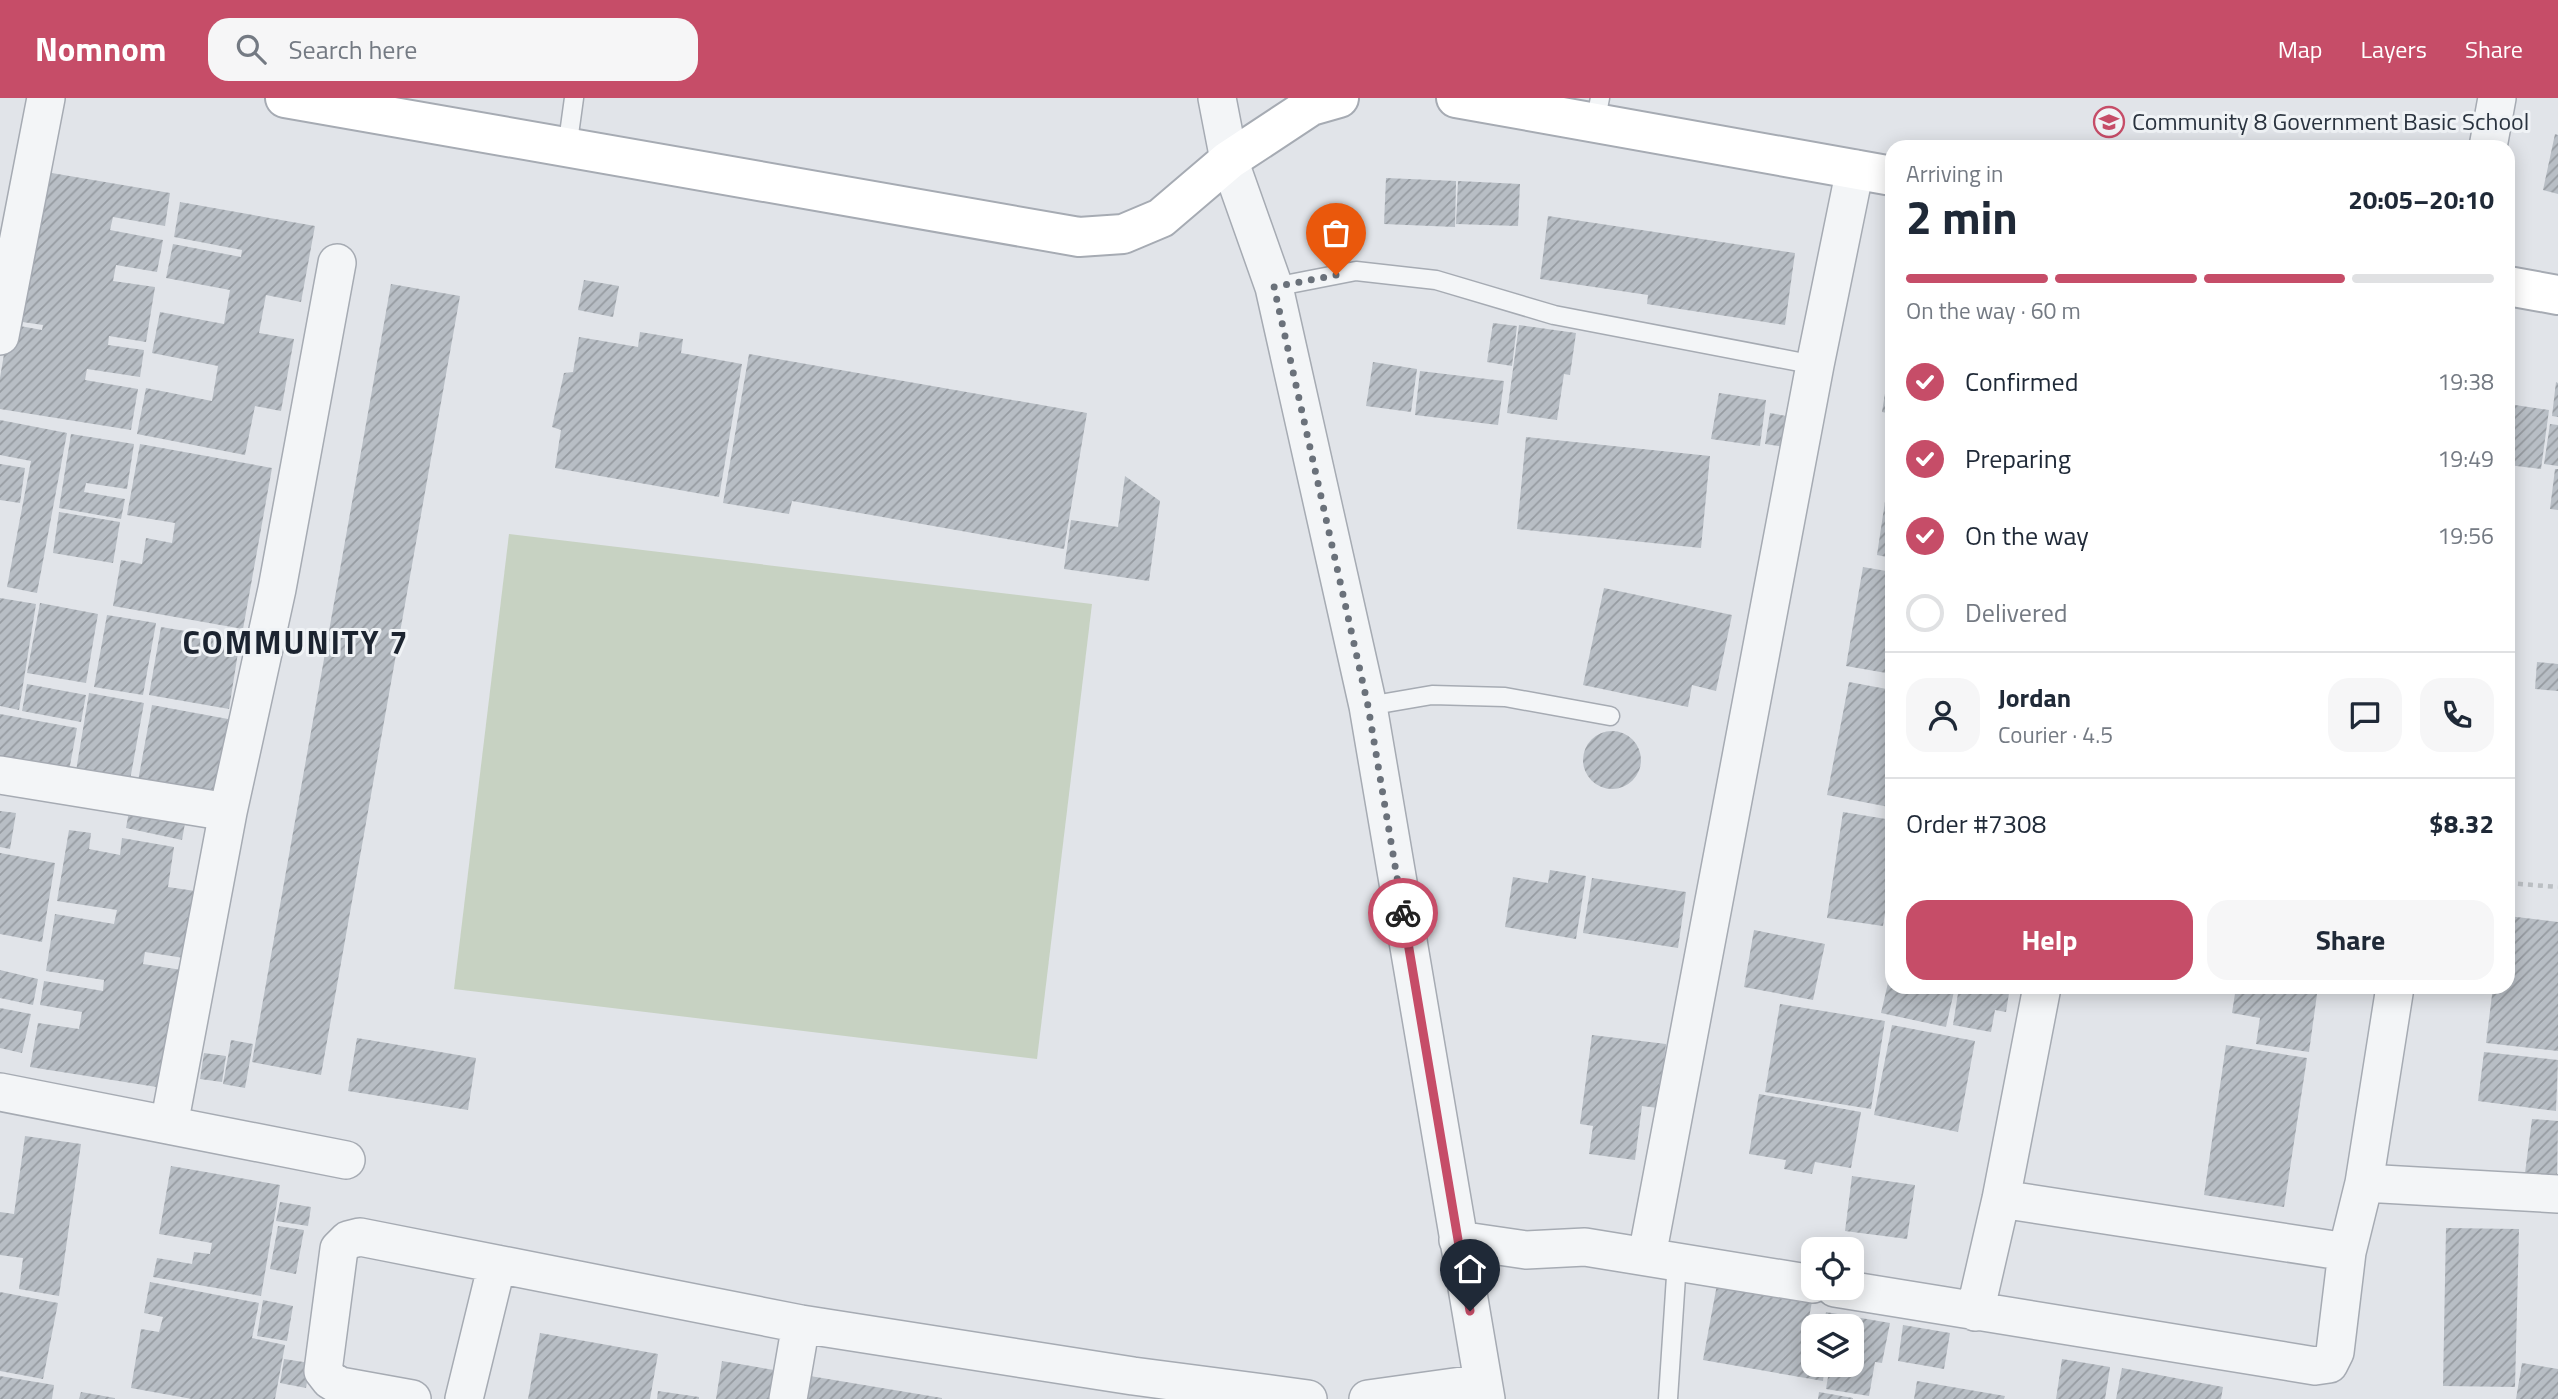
<!DOCTYPE html>
<meta charset="utf-8">
<style>
:root{--surface:#fff;--page:#f6f6f7;--text:#1f2937;--muted:#747a83;--line:#e0e1e3;--accent:#c64d68}
body{margin:0;font-family:"Titillium Web",sans-serif;background:var(--page);color:var(--text);height:100vh;display:flex;flex-direction:column;font-size:26px;white-space:nowrap}
*{box-sizing:border-box;margin:0}
p{font-size:23px;color:var(--muted)}
.icon{flex:none;width:38px;height:38px;fill:none;stroke:currentColor;stroke-width:2;stroke-linecap:round;stroke-linejoin:round}
.map{position:relative;flex:1;overflow:hidden}
.details{position:absolute;left:1885px;top:42px;width:630px;height:854px;display:flex;flex-direction:column;background:var(--surface);border-radius:21px;box-shadow:0 4px 18px #0003}
.details>*{flex:none}
.tools{position:absolute;left:1801px;top:1139px;display:grid;gap:14px}
.tools a{display:grid;place-items:center;width:63px;height:63px;border-radius:14px;background:var(--surface);box-shadow:0 4px 18px #0003;font-size:35px}
.pin{position:absolute;display:grid;place-items:center;width:60px;height:60px;color:#fff;margin:-72px -30px;border-radius:50% 50% 50% 0;rotate:-45deg;box-shadow:0 0 7px #0007}
.pin .icon{rotate:45deg}
.courier{position:absolute;display:grid;place-items:center;width:70px;height:70px;margin:-35px;border:5px solid #c64d68;border-radius:50%;background:#fff;color:#222;box-shadow:0 2px 9px #0007}
.headline em{font-style:normal;font-weight:700}
.headline div{display:flex;flex-direction:column-reverse}
.headline{display:flex;align-items:center;justify-content:space-between;height:119px;padding:0 21px}
h1{font-size:46px;font-weight:700;line-height:52px}
.bar{display:grid;grid-template-columns:repeat(4,1fr);gap:10px 7px;align-content:center;height:84px;padding:0 21px}
.bar i{height:9px;border-radius:5px;background:var(--line)}
.bar .selected{background:var(--accent)}
.bar p{grid-column:span 4}
.line{display:flex;align-items:center;gap:18px;padding:0 21px;border-top:2px solid var(--line)}
.line div{flex:1}
.round{display:grid;place-items:center;flex:none;width:74px;height:74px;border-radius:21px;background:var(--page)}
ol{padding:0 21px;list-style:none}
li{display:flex;align-items:center;gap:21px;height:77px}
li p{margin-inline-start:auto}
li .icon{padding:7px;border-radius:50%;background:var(--accent);color:#fff;stroke-width:4}
li:last-child{color:var(--muted)}
li i{width:38px;height:38px;border:4px solid var(--line);border-radius:50%}
.button{display:flex;gap:14px;margin-top:auto;padding:14px 21px}
.button a{flex:1;height:80px;border-radius:21px;background:var(--accent);color:#fff;font-size:28px;font-weight:700;line-height:80px;text-align:center}
.button a+a{background:var(--page);color:var(--text)}
header{display:flex;align-items:center;gap:42px;box-sizing:border-box;height:98px;padding:0 35px;background:var(--accent);color:#fff}
header strong{font-size:33px}
nav{display:flex;gap:38px;margin-inline-start:auto;font-size:24px}
.search{width:490px;height:63px;background:var(--page);display:flex;align-items:center;gap:18px;box-sizing:border-box;padding:0 24px;border-radius:21px;color:var(--muted);font-size:26px}
.map>svg:first-child{display:block}
.green{fill:#c7d2c2}
.building{fill:url(#building-hatch)}
.lines{fill:none;stroke-linecap:round;stroke-linejoin:round}
.lane-casing{stroke:#a6abb3;stroke-width:21}
.street-casing{stroke:#a6abb3;stroke-width:40}
.secondary-casing{stroke:#a6abb3;stroke-width:42}
.path{stroke:#bbbfc3;stroke-width:4.5;stroke-dasharray:5 5;stroke-linecap:butt}
.lane{stroke:#f3f5f7;stroke-width:18}
.street{stroke:#f3f5f7;stroke-width:37}
.secondary{stroke:#fff;stroke-width:38}
.done{stroke:#6a717a;stroke-width:7;stroke-dasharray:0 12.6}
.route{stroke:#c64d68;stroke-width:9}
.labels{text-anchor:middle;stroke-width:6;stroke-linejoin:round;paint-order:stroke}
.poi-label{font-size:24px;fill:#2a333f;stroke:#f0f3f6;text-anchor:start}
.district-label{font-size:32px;font-weight:bold;letter-spacing:2px;fill:#1c2430;stroke:#f0f3f6}
</style>
<header>
<strong>Nomnom</strong>
<div class="search"><svg class="icon" aria-label="search" viewBox="0 0 24 24"><circle cx="10" cy="10" r="6"/><path d="M15 15l6 6"/></svg>Search here</div>
<nav><a>Map</a><a>Layers</a><a>Share</a></nav>
</header>
<div class="map">
<svg width="2558" height="1301" viewBox="0 0 2558 1301">
<defs>
<pattern id="building-hatch" width="6" height="6" patternUnits="userSpaceOnUse" patternTransform="scale(1.75)"><rect width="6" height="6" fill="#b8bec5"/><path d="M-1 1l2-2M0 6l6-6M5 7l2-2" fill="none" stroke="#969ba1"/></pattern>
</defs>
<rect width="100%" height="100%" fill="#e1e4e9"/>
<path class="green" d="M509,436L1092,506L1037,961L454,891Z"/>
<path class="building" d="M2555,36L2558,37V96L2543,92Z
M34,72L170,95L165,128L113,119L110,132L163,142L157,174L116,167L113,183L155,189L146,244L109,238L108,247L144,252L140,279L87,271L85,282L138,291L131,332L0,311V280L9,226L42,232L43,227L9,222Z
M1386,80L1456,83L1455,129L1384,126Z
M1458,83L1520,86L1518,128L1456,126Z
M180,104L315,128L301,204L266,197L259,235L294,241L281,313L255,308L245,357L137,336L146,290L212,303L218,268L152,255L160,214L224,226L230,192L166,180L173,146L241,159L242,152L174,139Z
M1548,118L1795,155L1785,227L1647,206L1648,197L1540,181Z
M584,182L619,188L613,219L578,212Z
M391,186L460,198L321,977L252,964Z
M1493,225L1517,228L1512,268L1487,264Z
M1519,227L1576,235L1570,277L1564,276L1557,322L1507,315Z
M640,234L683,241L681,255L742,266L719,399L555,370L561,332L552,329L564,275L573,274L579,239L638,249Z
M749,256L1087,315L1064,451L792,403L789,416L723,405Z
M1373,264L1417,271L1411,314L1366,308Z
M1890,264H1892V316L1882,314Z
M1420,273L1504,283L1498,327L1415,317Z
M2556,284L2558,285V319L2552,318Z
M1719,295L1766,302L1760,348L1711,341Z
M2515,307L2549,312L2541,371L2508,367Z
M1770,315L1797,320L1792,350L1765,346Z
M0,322L67,335L37,495L7,489L31,363L0,357Z
M2550,326L2558,327V368L2544,366Z
M71,336L134,346L127,391L86,385L84,394L125,401L121,421L59,410Z
M1526,339L1710,358L1701,450L1517,431Z
M140,346L272,370L243,531L113,508L121,462L142,466L146,440L172,445L175,425L127,417Z
M0,366L25,370L20,405L0,402Z
M1890,370H1892V460L1877,457Z
M2555,371H2558V412L2550,411Z
M1125,378L1160,403L1149,483L1064,471L1071,422L1118,429Z
M59,414L120,424L113,465L53,455Z
M1863,469L1892,474V576L1846,568Z
M1604,490L1732,517L1716,593L1692,587L1688,609L1583,587Z
M0,500L36,506L19,612L0,608Z
M40,505L98,516L86,585L27,575Z
M107,517L156,525L143,597L94,589Z
M161,529L240,542L229,611L149,597Z
M2537,564L2558,566V593L2535,591Z
M1849,584L1892,592V696L1889,709L1827,697Z
M27,586L86,597L81,624L22,613Z
M89,595L144,605L130,682L76,673Z
M152,607L228,621L215,696L138,683Z
M0,616L77,630L68,678L0,666Z
M1583 662a29 29 0 1 1 58 0a29 29 0 1 1-58 0Z
M131,702L187,714L182,742L126,730Z
M0,713L16,715L10,751L0,749Z
M1843,714L1892,722V772L1883,828L1827,820Z
M69,732L91,735L89,751L120,757L122,740L174,749L168,789L195,793L184,860L145,854L143,866L182,872L163,990L30,969L38,925L79,931L82,914L40,907L44,883L103,893L104,882L46,873L55,816L114,826L117,812L57,803Z
M0,755L55,765L42,844L0,836Z
M1550,772L1586,778L1576,841L1505,829L1513,779L1548,785Z
M1592,780L1686,794L1678,850L1583,835Z
M2508,818L2558,824V953L2486,945L2493,889H2508Z
M1754,832L1825,846L1813,902L1744,889Z
M0,872L38,881L33,907L0,900Z
M1891,872L1892,889H1955L1946,929L1881,915Z
M1959,889H2010L2006,914L1995,912L1991,934L1953,927Z
M2236,889H2318L2309,954L2256,946L2260,920L2232,915Z
M1780,906L1885,923L1871,1011L1765,994Z
M0,910L31,916L22,955L0,950Z
M1892,927L1975,943L1958,1034L1874,1017Z
M1592,937L1666,946L1658,1010L1642,1008L1635,1062L1589,1056L1593,1028L1580,1026Z
M357,940L476,960L468,1012L348,993Z
M231,942L253,946L245,990L223,986Z
M2226,947L2307,960L2284,1109L2204,1097Z
M2484,954L2558,962L2556,1013L2478,1003Z
M204,955L226,958L222,984L200,981Z
M1759,996L1861,1014L1851,1070L1815,1064L1812,1076L1784,1071L1786,1062L1749,1056Z
M2532,1021L2558,1023L2557,1079L2525,1075Z
M25,1038L81,1046L59,1198L19,1191L23,1160L0,1157V1114L14,1116Z
M171,1068L280,1087L261,1198L153,1179L157,1160L192,1166L194,1154L210,1156L212,1145L159,1136Z
M1852,1078L1915,1087L1907,1141L1845,1133Z
M280,1104L311,1109L308,1128L276,1123Z
M278,1128L304,1132L296,1176L270,1171Z
M2446,1130L2519,1131L2515,1289L2443,1288Z
M1718,1181L1813,1198L1803,1253L1813,1255V1267H1825L1823,1283L1703,1262Z
M150,1184L259,1205L252,1240L285,1247L275,1301H192L131,1290L141,1231L159,1234L163,1219L144,1215Z
M0,1194L58,1205L43,1281L0,1273Z
M263,1202L293,1208L287,1243L257,1238Z
M1826,1214L1890,1225L1882,1265L1875,1264L1869,1298L1826,1291L1830,1267H1852V1228H1823Z
M1903,1227L1950,1235L1944,1271L1898,1263Z
M540,1235L658,1256L650,1301H528Z
M284,1261L310,1265L306,1290L280,1285Z
M2062,1261L2110,1269L2105,1301H2056Z
M722,1263L786,1274L781,1301H716Z
M2522,1265L2558,1271V1301H2516Z
M2122,1270L2223,1289L2221,1301H2116Z
M0,1278L54,1287L52,1301H0Z
M810,1278L942,1300V1301H806Z
M1917,1283L2005,1298L2004,1301H1914Z
M658,1293L699,1299V1301H657Z
M81,1294L115,1300V1301H79Z
M1819,1294L1853,1300V1301H1818Z"/>
<g class="lines">
<g class="lane-casing">
<path id="lane" d="M1595,25L1600,0
M567,51L574,0
M1274,189L1356,173L1436,182L1554,217L1815,267
M1368,608L1432,597L1505,599L1610,618
M1668,1301L1677,1163"/>
</g>
<g class="street-casing">
<path id="street" d="M1217,0L1229,62L1274,189L1368,608L1486,1301
M2488,49L2497,0
M0,238L46,0
M0,677L228,714
M0,994L346,1062
M169,1027L228,714L277,491L337,165
M2364,1085L2558,1096
M2001,1101L2347,1154
M1458,1142L1526,1152L1585,1149L1813,1186
M1647,1158L1815,267L1855,71
M1835,1190L2315,1268L2329,1266L2335,1254L2347,1154L2364,1085L2395,889
M1975,1214L2001,1101L2042,889
M412,1301L340,1288L330,1282L323,1273L339,1151L348,1142L360,1139L801,1226L1133,1278L1308,1301
M464,1301L497,1166
M788,1301L801,1226
M1368,1301L1483,1285"/>
</g>
<g class="secondary-casing">
<path id="secondary" d="M285,0L1079,139L1123,136L1161,120L1229,62L1311,8L1339,0
M1456,0L1892,78
M2508,188L2558,197"/>
</g>
<path class="path" d="M2508,785L2558,789"/>
<use href="#lane" class="lane"/>
<use href="#street" class="street"/>
<use href="#secondary" class="secondary"/>
</g>
<g class="lines">
<path class="done" d="M1336,177L1274,189L1368,608L1403,815"/>
<path class="route" d="M1403,815L1470,1213"/>
</g>
<defs>
<g id="school-ring" transform="scale(1.575)"><circle r="9.5" fill="#f0f3f6" stroke="#c64d68" stroke-width="1.5"/><path d="M0-5L7-2L0 1L-7-2ZM-4 1L0 2.5L4 1V4Q0 6-4 4Z" fill="#c64d68"/></g>
</defs>
<g fill-rule="evenodd">
<use href="#school-ring" x="2109" y="24"/>
</g>
<g class="labels">
<g class="poi-label">
<text x="2132" y="32">Community 8 Government Basic School</text>
</g>
<g class="district-label">
<text x="296" y="556">COMMUNITY 7</text>
</g>
</g>
</svg>
<div class="tools">
<a><svg class="icon" aria-label="locate" viewBox="0 0 24 24"><circle cx="12" cy="12" r="6"/><path d="M12 2v4M12 18v4M2 12h4M18 12h4"/></svg></a>
<a><svg class="icon" aria-label="layers" viewBox="0 0 24 24"><path d="M12 4l9 5-9 5-9-5zM3 14l9 5 9-5"/></svg></a>
</div>
<div class="pin" style="left:1336px;top:177px;background:#ea580c"><svg class="icon" aria-label="bag" viewBox="0 0 24 24"><path d="M5 8h14l-1 12H6zM9 8a3 3 0 0 1 6 0"/></svg></div>
<div class="pin" style="left:1470px;top:1213px;background:#1f2937"><svg class="icon" aria-label="home" viewBox="0 0 24 24"><path d="M3 11l9-7 9 7M6 9v11h12V9"/></svg></div>
<div class="courier" style="left:1403px;top:815px"><svg class="icon" aria-label="bike" viewBox="0 0 24 24"><circle cx="6" cy="16" r="4"/><circle cx="18" cy="16" r="4"/><path d="M6 16l4-8h5l3 8M10 8l3 8H6M13 5h3"/></svg></div>
<section class="details">
<div class="headline"><div><h1>2 min</h1><p>Arriving in</p></div><em>20:05–20:10</em></div>
<div class="bar"><i class="selected"></i><i class="selected"></i><i class="selected"></i><i></i><p>On the way · 60 m</p></div>
<ol>
<li><svg class="icon" aria-label="check" viewBox="0 0 24 24"><path d="M5 12l5 5 9-10"/></svg>Confirmed<p>19:38</p></li>
<li><svg class="icon" aria-label="check" viewBox="0 0 24 24"><path d="M5 12l5 5 9-10"/></svg>Preparing<p>19:49</p></li>
<li><svg class="icon" aria-label="check" viewBox="0 0 24 24"><path d="M5 12l5 5 9-10"/></svg>On the way<p>19:56</p></li>
<li><i></i>Delivered</li>
</ol>
<div class="line" style="height:126px"><a class="round"><svg class="icon" aria-label="person" viewBox="0 0 24 24"><circle cx="12" cy="8" r="4"/><path d="M4 21q1-7 8-7t8 7"/></svg></a><div><b>Jordan</b><p>Courier · 4.5</p></div><a class="round"><svg class="icon" aria-label="chat" viewBox="0 0 24 24"><path d="M4 5h16v11H9l-5 4z"/></svg></a><a class="round"><svg class="icon" aria-label="phone" viewBox="0 0 24 24"><path d="M5 4h4l2 5-3 2q2 4 5 5l2-3 5 2v4C11 20 4 13 5 4z"/></svg></a></div>
<div class="line" style="height:91px"><div>Order #7308</div><b>$8.32</b></div>
<div class="button"><a>Help</a><a>Share</a></div>
</section>
</div>
